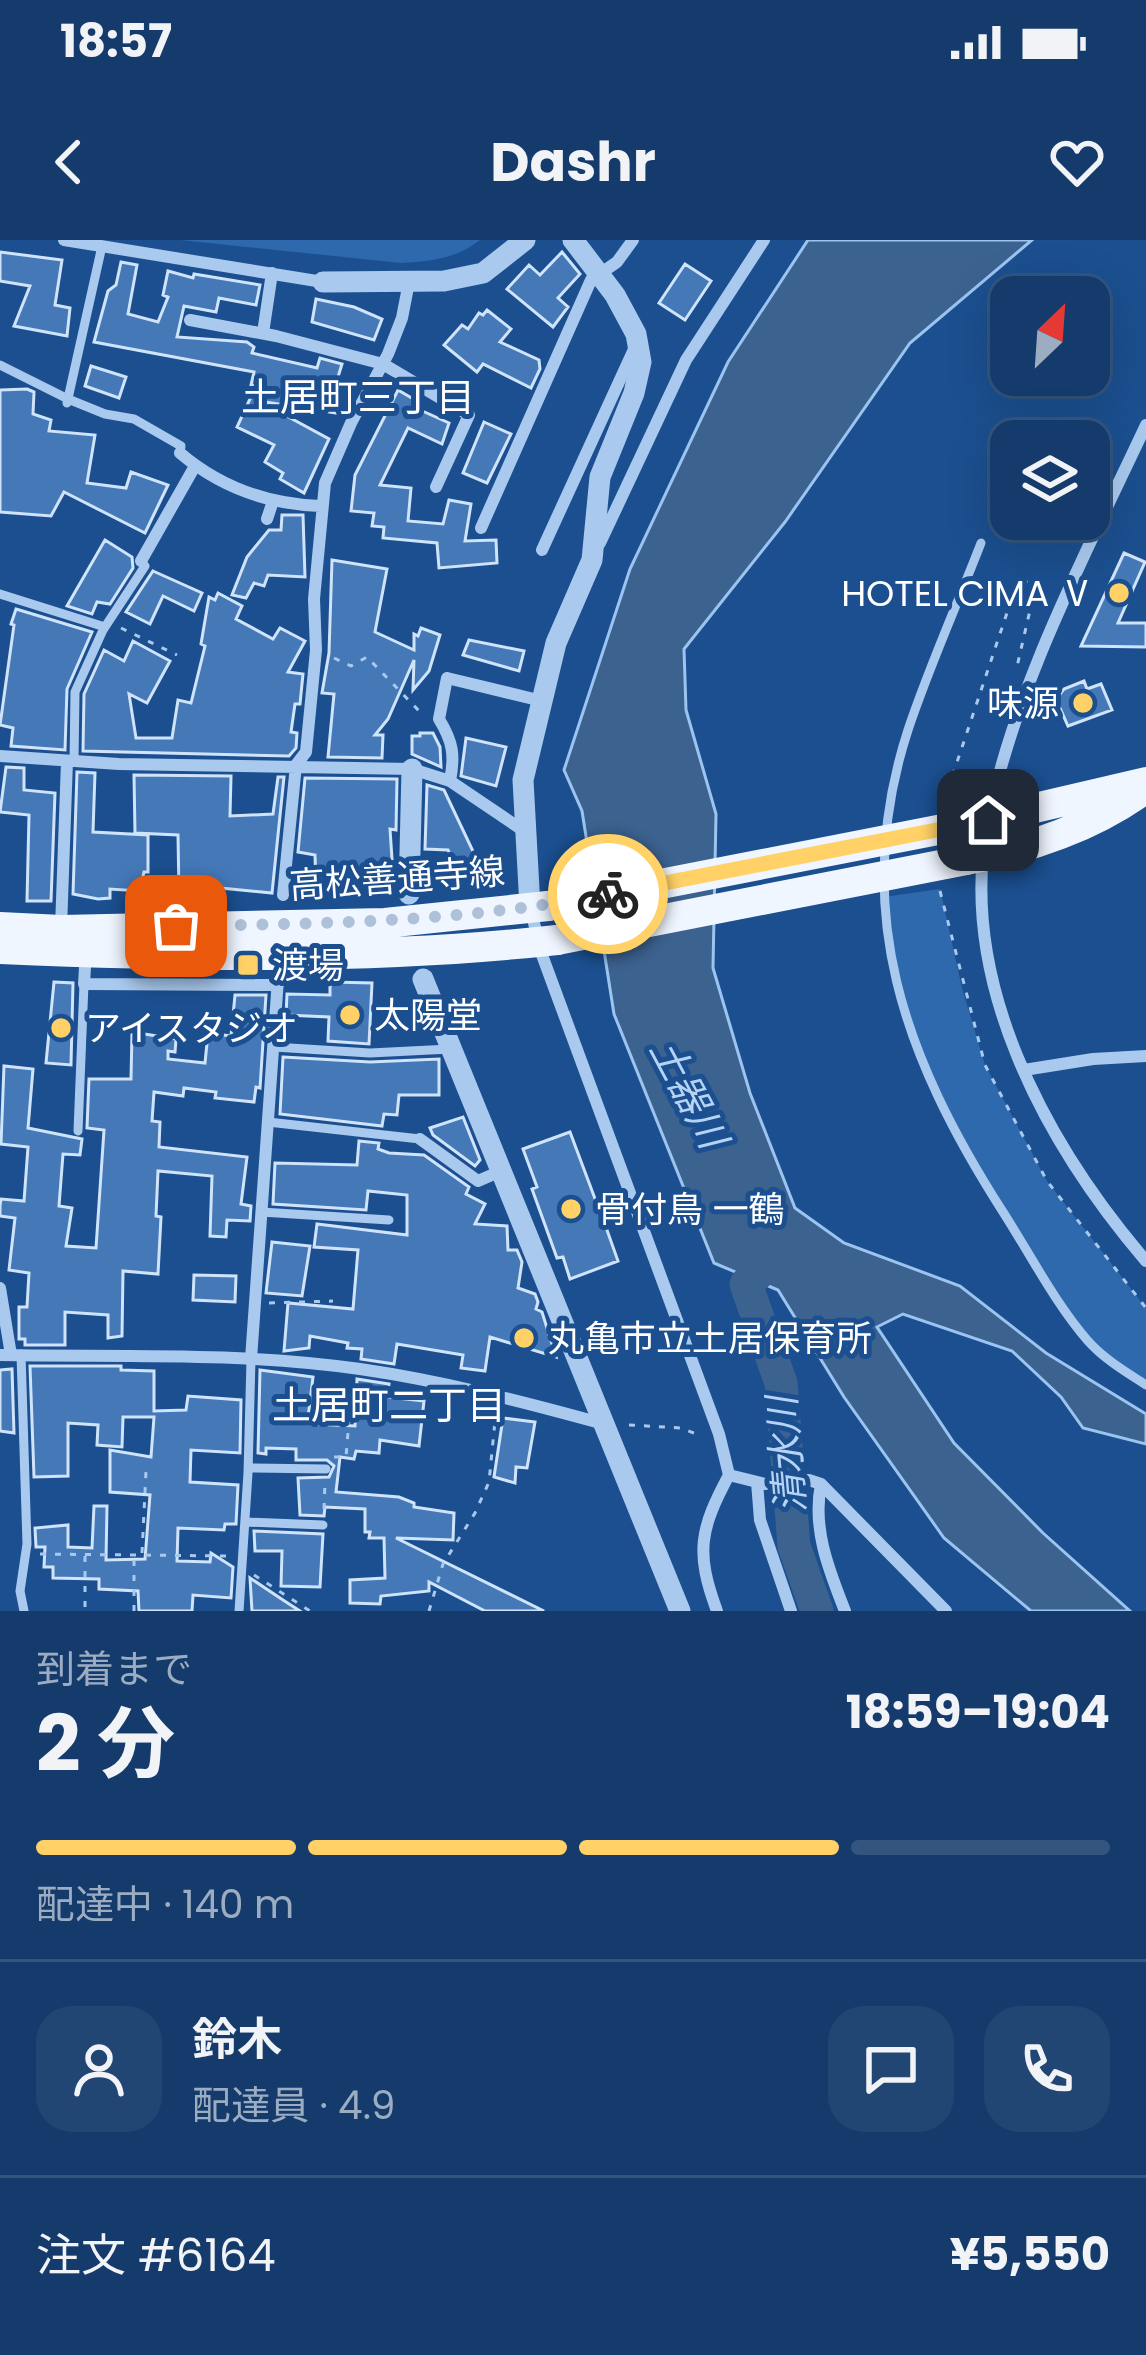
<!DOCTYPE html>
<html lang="ja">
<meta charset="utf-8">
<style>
:root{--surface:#143b6b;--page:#214673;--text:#f1f3f6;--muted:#9dadc1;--line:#33557e;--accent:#ffd166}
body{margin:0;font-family:Poppins,"Noto Sans JP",sans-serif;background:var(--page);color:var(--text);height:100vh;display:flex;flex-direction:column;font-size:45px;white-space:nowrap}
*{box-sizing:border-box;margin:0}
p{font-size:39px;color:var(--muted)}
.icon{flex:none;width:66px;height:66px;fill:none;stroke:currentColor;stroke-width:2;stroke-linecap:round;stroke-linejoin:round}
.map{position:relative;height:1371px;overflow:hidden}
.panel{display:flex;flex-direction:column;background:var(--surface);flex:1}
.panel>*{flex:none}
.needle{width:78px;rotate:25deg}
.buttons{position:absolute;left:990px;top:36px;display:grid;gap:24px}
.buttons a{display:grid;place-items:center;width:120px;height:120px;border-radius:24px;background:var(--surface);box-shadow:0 12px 48px #0002,0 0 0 3px var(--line);font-size:60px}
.pin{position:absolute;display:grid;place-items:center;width:102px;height:102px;color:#fff;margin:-51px;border-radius:24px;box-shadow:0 6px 18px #0006}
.courier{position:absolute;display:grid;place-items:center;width:120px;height:120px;margin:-60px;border:9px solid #ffd166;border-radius:50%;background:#fff;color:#222;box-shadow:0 3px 15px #0007}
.overview em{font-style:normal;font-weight:700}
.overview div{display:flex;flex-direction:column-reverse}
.overview{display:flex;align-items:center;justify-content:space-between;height:204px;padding:0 36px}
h1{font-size:78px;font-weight:700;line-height:90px}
.bar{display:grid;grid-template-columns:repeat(4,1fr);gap:18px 12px;align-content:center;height:144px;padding:0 36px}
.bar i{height:15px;border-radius:9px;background:var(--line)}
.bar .selected{background:var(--accent)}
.bar p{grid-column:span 4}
.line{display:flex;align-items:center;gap:30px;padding:0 36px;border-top:3px solid var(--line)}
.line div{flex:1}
.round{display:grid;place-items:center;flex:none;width:126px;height:126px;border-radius:36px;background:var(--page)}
.status{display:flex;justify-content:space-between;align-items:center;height:84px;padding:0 60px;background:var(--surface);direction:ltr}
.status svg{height:33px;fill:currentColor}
header{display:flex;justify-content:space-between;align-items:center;height:156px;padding:0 36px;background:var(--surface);font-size:54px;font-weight:700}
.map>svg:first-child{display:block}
.green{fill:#2e69ad}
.water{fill:#3c6290;stroke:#9cc4f0;stroke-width:3}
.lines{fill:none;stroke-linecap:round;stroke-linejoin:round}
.river{stroke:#3c6290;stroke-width:33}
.building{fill:#4478b7;stroke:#cfe3fa;stroke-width:3}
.path{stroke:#a9c9ee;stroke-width:3;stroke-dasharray:6 9;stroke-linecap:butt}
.service{stroke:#a9c9ee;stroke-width:9}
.minor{stroke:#a9c9ee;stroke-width:12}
.tertiary{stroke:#a9c9ee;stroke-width:21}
.primary{stroke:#f0f6ff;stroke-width:30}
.primary-bridge{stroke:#f0f6ff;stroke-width:30}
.done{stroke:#afc1d8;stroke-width:12;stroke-dasharray:0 21.6}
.route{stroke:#ffd166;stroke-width:15}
.poi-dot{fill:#ffd166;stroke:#1b4f8f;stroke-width:4.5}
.labels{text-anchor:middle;stroke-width:10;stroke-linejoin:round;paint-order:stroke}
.poi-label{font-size:36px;fill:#fff;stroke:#1b4f8f;text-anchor:start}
.street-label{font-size:36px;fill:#fff;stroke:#1b4f8f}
.neighbourhood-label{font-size:39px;fill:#fff;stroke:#1b4f8f}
.water-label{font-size:39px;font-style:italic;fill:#b5d3f5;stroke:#1b4f8f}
</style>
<div class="status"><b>18:57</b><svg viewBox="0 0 49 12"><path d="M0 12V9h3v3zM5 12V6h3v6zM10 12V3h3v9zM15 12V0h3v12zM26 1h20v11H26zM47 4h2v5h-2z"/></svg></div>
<header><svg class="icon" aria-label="back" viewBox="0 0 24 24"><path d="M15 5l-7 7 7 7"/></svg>Dashr<svg class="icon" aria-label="heart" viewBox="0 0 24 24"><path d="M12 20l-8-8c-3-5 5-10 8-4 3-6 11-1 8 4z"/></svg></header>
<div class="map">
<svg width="1146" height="1371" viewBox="0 0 1146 1371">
<rect width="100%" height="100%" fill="#1b4f8f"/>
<path class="green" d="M180,0H480C456,19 431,21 401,23Z
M940,649L962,748L985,825L1047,941L1146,1068V1145L1089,1102L992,955L911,797L884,657Z"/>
<path class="water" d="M808,0H1032L910,103L785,282L684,409L686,470L716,574L713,728L750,853L795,968L844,1003L960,1046L1046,1113L1146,1174V1204L1083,1188L1061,1157L1012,1111L903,1074L877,1087L954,1203L1043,1293L1130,1371H1031L944,1298L844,1157L778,1050L714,1023L614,774L582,571L564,530L630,329L728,122Z"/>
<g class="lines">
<path class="river" d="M786,1009L746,1044L781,1143L794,1306L817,1371"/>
</g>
<path class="building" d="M0,12L62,20L55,65L70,68L67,96L14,86L30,46L0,41Z
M562,12L580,34L558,58L568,67L553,87L507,49L529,25L540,35Z
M121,22L137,25L128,74L158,82L168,57L163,55L168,31L193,38L194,34L260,45L256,65L219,58L216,72L184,66L177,97L247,102L254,107L252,113L317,128L320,118L342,124L333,153L341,154L336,173L259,161L329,199L304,253L280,239L283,233L265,222L274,205L237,187L256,146L251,145L254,132L94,102L108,51L116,45Z
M685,24L711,41L685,80L659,63Z
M316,59L354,67L382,79L374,100L312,82Z
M487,70L511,89L500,102L539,120L540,129L531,148L483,124L477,132L444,105L462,85L468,89L479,73L483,75Z
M91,126L126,137L119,158L85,146Z
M27,149L34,152L33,174L51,180L49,191L95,195L87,243L126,248L131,232L168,245L145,293L64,252L51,276L0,272V150Z
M398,150L420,163L418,169L449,183L442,204L408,188L380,245L411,248L408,281L443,284L449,260L471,264L465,301L496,300L497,323L439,328L437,303L383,298L384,287L372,286L374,273L351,271L355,235Z
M484,182L511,194L487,243L463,233Z
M282,275H303L305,337L268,335L264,346L254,343L246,358L232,355L247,317L269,290H281Z
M105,300L132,317L133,328L110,364L97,362L92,374L67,366Z
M1124,313L1145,322L1118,383H1146V407L1081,406Z
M332,320L387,329L375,392L414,410V394L418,396L421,388L440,395L429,431L413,450L414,420L388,479L375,495H383L382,518L328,517L334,454L322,453L329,413Z
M153,331L202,353L194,371L163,356L150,384L126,372Z
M218,353L242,366L236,379L273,399L280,388L305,401L288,432L303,434L300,464H295L291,492L297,493L296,508L289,516L83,511L84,454L104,410L124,421L133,401L170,421L147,463L129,454L136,498H172L178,460L191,463L205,406L201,404L209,357L215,360Z
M16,369L92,392L67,449L65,510L11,506L13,488L0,485L14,385L11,384Z
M469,400L524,411L519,431L463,415Z
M1084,441L1087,449L1101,444L1112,470L1068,486L1056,459L1064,449Z
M420,493H433L440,507L441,527L412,514V496H420Z
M466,498L506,507L496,546L461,536Z
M6,527L24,528V550L55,553L51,661H27L29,575L0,572Z
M77,532L95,533L93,592L148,595V632H144L140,651L110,649V658L98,659L73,654Z
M134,535L231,536L230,576L273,574L278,537H284L272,653L210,647V650H197V654H179L178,595L135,593Z
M305,538L397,539L396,590L390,589L394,649H370V644L316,646L315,615L298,612Z
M427,545L444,550L480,626L459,636L448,610L425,609Z
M54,742L73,743L71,825L46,823Z
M330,742L372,743L369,804L328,801L329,777L286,775L287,754L330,755Z
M235,755H266L260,848L256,847L254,862L215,858L216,852L184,848L183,856L154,852L152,881L160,882L159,907L247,917L241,964L251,966L250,981L227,980L226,997L210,996L212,936L158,931L156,976L161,977L158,1034L123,1031L122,1096L108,1098V1075L65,1072V1105H25V1099H19V1067H27L29,1033L9,1030L15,978L0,976V966L1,959L24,961L28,907L1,904L4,826L33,829L28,888L82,899L80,915L63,914L59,966L72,968L66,1006L96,1008L104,890L87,888L89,839H131L132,792L176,799L175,812L168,811V819L205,823L208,793L231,796Z
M283,817L370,822L439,819V855H399L397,875L384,874L382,886L280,874Z
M463,877L480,920L475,926L433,895L430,888Z
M570,892L597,964L619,955L623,964L602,976L618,1021L570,1039L563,1017L557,1018L532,949L537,947L523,909Z
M359,901L379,903L378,909L389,913L424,915L469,947L466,954L485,964L475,984L507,986L508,1010H517L522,1022L518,1048L535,1054L538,1062L536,1069L542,1072L556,1117L490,1097L485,1131L461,1128L463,1115L397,1104L394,1124L361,1119L362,1109L347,1108L348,1103L310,1096L309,1108L284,1111L288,1063L353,1069L358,1010L314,1007L317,984L407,995V955L368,951L366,970L273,964L275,923L357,925Z
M272,1002L310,1006L302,1056L266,1053Z
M194,1035L236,1036L235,1062L193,1060Z
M30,1126H121V1130L154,1131V1171L186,1170L188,1156L241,1160L240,1213L191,1210L190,1242L238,1245L236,1284H225L224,1290L178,1288L177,1321L210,1322L211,1313L233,1327L231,1358L193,1355L192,1371H139L138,1351L99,1349V1339L53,1338V1327H44L45,1307H36L35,1288L68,1285V1307L92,1308L94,1266H107L106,1320L145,1319L150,1255L110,1252V1210L151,1217L154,1177H123L122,1207L97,1205L98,1185L68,1183V1236L34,1237Z
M12,1129L14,1193L0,1191V1130Z
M260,1130L313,1137L308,1178H313V1184L355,1186L357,1139L389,1144L387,1157L424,1161L419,1206L380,1200L379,1213L356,1211L354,1219L340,1217L336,1252L399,1257L414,1263V1267L454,1273L453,1300L396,1298L544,1371H485L429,1342V1351L381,1356L380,1364L350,1363V1340L385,1338L384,1298H369L370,1292H365V1269L325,1267L324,1276L300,1275L298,1238L329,1237L334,1226L327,1220H296V1209L266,1208V1214L258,1213Z
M503,1178L535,1182L527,1228L516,1227L515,1243L494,1237Z
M254,1291L323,1294L320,1347L281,1346L282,1311H255Z
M250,1338L283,1360L300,1371H252Z"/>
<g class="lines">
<path class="path" d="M121,388L177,415
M334,418L351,426L367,417L422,474
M943,564L1018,340L1036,344L1016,431
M940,651L985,825L1047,941L1146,1068
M269,1063L333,1061
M629,1185L681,1188L701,1196
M334,1217H346L352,1142
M324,1269L325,1242
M142,1313L146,1231
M40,1314L228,1316
M85,1316V1371
M254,1335L310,1371
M134,1371V1317
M429,1371L443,1324L475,1273L489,1242L496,1171"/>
<path class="service" d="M0,125L68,159L105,174L134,179L181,206L180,213
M67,163L102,6
M981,303C957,365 929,427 908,490C849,671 905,819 1003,972C1030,1014 1055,1063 1088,1101C1104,1119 1126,1132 1146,1145
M0,354L105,387
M74,521L75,452L103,390L145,326L141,321
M274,807L370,813L450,809
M268,882L420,899
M78,891L84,744
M261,972L389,980
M21,1114L27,1304L20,1351L24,1371
M248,1228L326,1229
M246,1282L323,1285
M239,1371L248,1233L251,1119"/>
<path class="minor" d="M64,0L323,42
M190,80L276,96L383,124L469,175L436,247
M263,93L272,33
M1146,185C1088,309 1015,446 988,581C956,740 1046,904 1146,1021
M180,213C220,247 268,264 320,266
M267,279L273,261
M481,288L591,40L617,22L633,0
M600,303L686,120L764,0
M542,310L635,107
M141,321L195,226
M0,516L119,524L412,529L450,541L524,591
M450,541C455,515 453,502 439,479L447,438L542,461
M283,655L296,525L306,512L316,410L314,359L325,243L351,183L388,114L402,78L409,42
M530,667L542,715L719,1194L729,1235L765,1244L809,1240L821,1244L946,1371
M61,688L67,521
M86,711L84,744L278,745
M1024,830L1093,819L1146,816
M420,899L478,941L501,931
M0,1048L11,1115
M0,1115C120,1117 241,1112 360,1129C443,1141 524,1162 604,1184
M251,1119L278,739
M757,1242L760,1280L791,1371
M821,1244C812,1289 829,1330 845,1371
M717,1371C695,1312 700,1289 729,1235"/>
<path class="tertiary" d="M323,42L444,41L483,33L525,0
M409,654L412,529
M530,667L523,540L556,403L592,320L600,237L634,153L641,122L636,94L615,55L573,0
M423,739L680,1371"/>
<path class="primary" d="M953,587L1146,542
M966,620C1029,609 1095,586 1146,548
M0,687L61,690L385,683L548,666
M0,709C184,717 373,720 557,700"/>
<path class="primary-bridge" d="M548,666L953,587
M557,700L966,620"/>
</g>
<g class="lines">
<path class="done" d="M176,686C321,684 464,682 608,654"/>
<path class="route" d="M608,654L988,580"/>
</g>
<g class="poi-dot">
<circle cx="1119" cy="353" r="12"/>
<circle cx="1083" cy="463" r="12"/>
<rect x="236" y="713" width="24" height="24" rx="6"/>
<circle cx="350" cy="775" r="12"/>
<circle cx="61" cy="788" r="12"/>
<circle cx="571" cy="969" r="12"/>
<circle cx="524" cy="1098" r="12"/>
</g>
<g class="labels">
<g class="poi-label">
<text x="1095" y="366" text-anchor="end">HOTEL CIMA Ⅴ</text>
<text x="1059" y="476" text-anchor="end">味源</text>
<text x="272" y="738">渡場</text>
<text x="374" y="788">太陽堂</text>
<text x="85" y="801">アイスタジオ</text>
<text x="595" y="982">骨付鳥 一鶴</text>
<text x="548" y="1111">丸亀市立土居保育所</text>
</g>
<g class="street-label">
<text transform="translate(397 638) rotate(-4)" y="13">高松善通寺線</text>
</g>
<g class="neighbourhood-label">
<text x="358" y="171">土居町三丁目</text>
<text x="389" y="1179">土居町二丁目</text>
</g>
<g class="water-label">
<text transform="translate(689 853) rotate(62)" y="14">土器川</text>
<text transform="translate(786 1215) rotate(-95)" y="14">清水川</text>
</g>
</g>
</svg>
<div class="buttons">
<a><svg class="needle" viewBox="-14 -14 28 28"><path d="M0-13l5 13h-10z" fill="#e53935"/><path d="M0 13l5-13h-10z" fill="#9dadc1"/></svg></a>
<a><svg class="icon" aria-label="layers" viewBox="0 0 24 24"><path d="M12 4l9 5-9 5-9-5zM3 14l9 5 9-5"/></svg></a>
</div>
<div class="pin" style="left:176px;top:686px;background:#ea580c"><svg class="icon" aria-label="bag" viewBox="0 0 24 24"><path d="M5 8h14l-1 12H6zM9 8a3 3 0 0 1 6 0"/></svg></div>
<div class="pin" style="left:988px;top:580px;background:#1f2937"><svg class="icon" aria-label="home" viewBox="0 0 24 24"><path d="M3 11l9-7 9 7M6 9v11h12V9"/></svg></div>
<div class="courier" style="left:608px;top:654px"><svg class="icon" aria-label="bike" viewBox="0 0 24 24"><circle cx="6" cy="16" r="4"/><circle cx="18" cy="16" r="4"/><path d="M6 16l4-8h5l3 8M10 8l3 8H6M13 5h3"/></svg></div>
</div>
<section class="panel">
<div class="overview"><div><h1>2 分</h1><p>到着まで</p></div><em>18:59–19:04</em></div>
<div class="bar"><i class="selected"></i><i class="selected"></i><i class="selected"></i><i></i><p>配達中 · 140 m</p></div>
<div class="line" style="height:216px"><a class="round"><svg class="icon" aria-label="person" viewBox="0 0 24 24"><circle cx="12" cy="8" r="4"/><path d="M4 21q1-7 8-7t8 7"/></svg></a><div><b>鈴木</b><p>配達員 · 4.9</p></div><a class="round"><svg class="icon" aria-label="chat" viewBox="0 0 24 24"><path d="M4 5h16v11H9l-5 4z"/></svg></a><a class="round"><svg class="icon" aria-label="phone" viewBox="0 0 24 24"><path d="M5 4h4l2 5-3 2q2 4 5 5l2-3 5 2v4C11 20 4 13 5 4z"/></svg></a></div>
<div class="line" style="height:156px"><div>注文 #6164</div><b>¥5,550</b></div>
</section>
